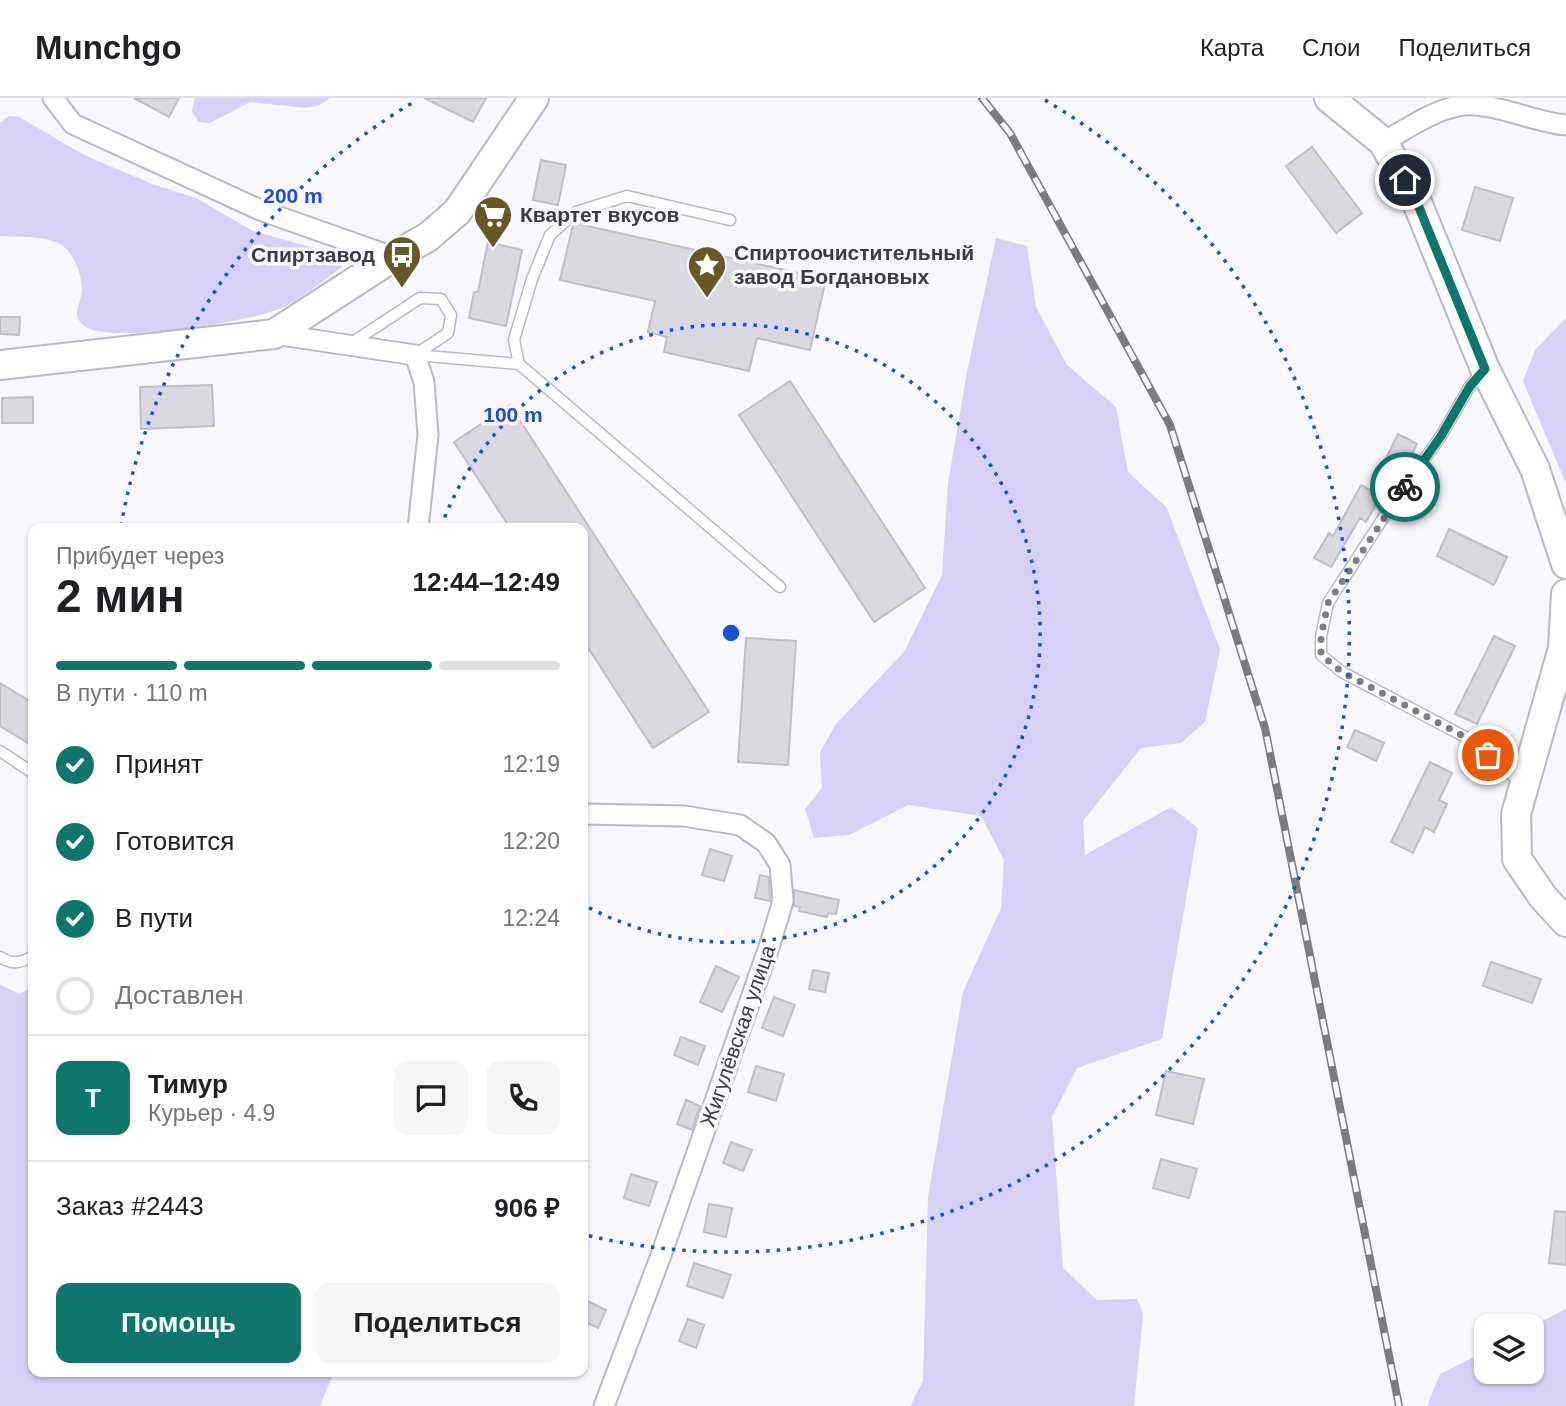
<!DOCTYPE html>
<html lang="ru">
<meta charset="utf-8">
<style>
:root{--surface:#fff;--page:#f6f6f6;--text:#202124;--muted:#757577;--line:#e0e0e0;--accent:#0f766e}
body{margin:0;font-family:Helvetica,sans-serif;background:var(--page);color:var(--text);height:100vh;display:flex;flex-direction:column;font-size:26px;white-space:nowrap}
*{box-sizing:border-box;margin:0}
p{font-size:23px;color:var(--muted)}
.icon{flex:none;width:38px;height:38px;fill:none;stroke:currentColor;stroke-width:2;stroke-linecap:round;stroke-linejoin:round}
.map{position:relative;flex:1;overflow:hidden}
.panel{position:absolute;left:28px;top:425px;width:560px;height:854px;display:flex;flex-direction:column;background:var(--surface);border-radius:14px;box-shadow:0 2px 5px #0004}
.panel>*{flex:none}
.controls{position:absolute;left:1474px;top:1216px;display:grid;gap:14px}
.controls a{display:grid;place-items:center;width:70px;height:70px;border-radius:14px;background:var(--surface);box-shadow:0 2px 5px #0004;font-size:35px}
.pin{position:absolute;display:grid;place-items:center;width:60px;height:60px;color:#fff;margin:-30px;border:4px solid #fff;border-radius:50%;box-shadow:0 2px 7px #0007}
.courier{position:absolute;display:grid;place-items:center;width:70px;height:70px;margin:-35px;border:5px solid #0f766e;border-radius:50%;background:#fff;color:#222;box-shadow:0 2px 9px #0007}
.summary em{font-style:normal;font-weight:700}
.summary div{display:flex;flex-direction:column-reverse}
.summary{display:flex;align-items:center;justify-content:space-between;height:119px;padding:0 28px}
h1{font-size:46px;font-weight:700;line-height:52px}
.bar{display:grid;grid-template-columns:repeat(4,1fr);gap:10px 7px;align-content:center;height:84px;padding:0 28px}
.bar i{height:9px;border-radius:5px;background:var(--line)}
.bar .selected{background:var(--accent)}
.bar p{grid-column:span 4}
.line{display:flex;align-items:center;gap:18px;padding:0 28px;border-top:2px solid var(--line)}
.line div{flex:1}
.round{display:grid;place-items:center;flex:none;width:74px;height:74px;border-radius:14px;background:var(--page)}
ol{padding:0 28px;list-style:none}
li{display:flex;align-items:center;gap:21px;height:77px}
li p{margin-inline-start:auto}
li .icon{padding:7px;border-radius:50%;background:var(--accent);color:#fff;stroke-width:4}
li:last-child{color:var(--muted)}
li i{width:38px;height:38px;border:4px solid var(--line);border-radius:50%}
.primary-button{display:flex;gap:14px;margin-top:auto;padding:14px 28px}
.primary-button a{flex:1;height:80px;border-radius:14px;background:var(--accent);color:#fff;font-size:28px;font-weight:700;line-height:80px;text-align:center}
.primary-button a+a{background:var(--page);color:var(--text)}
header{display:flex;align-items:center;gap:42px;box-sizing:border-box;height:98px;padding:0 35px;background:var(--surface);border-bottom:2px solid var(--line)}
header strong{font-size:33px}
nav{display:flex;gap:38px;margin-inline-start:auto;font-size:24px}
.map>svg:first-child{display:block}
.green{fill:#d7d0f7}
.building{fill:#dad8e3;stroke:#c0bec8;stroke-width:2}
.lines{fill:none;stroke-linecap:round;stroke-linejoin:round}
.lane-casing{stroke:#bab9c3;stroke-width:13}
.street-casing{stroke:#bab9c3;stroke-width:23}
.secondary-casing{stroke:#bab9c3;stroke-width:32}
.lane{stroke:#fff;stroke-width:10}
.street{stroke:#fff;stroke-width:19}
.secondary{stroke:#fff;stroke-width:28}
.rail-casing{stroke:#7c7b80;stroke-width:8}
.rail{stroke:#f8f7fd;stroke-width:5;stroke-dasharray:16;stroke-linecap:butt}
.done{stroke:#7e7d82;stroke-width:7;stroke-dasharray:0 12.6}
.route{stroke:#0f766e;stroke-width:9}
.ring{fill:none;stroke:#1d4ed8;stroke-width:3.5;stroke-dasharray:3.5 7}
.labels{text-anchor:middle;stroke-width:7;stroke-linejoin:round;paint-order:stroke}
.poi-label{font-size:21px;font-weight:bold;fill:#3d3c40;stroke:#f8f7fd;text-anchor:start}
.street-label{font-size:21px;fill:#3d3c40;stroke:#f8f7fd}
.centre{fill:#1d4ed8;stroke:#f8f7fd;stroke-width:3.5}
.ring-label{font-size:21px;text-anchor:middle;font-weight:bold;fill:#1d4ed8;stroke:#f8f7fd;stroke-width:7;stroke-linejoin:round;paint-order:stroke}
</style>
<header>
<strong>Munchgo</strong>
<nav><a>Карта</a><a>Слои</a><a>Поделиться</a></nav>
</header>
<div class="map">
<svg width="1566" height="1308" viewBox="0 0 1566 1308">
<rect width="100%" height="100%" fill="#f8f7fd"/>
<path class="green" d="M195,0H330L320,7L306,10L250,4L210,25L198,24L192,13Z
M9,18L19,19L84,57L152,86L196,100L253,133L339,157L343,163V168C325,181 306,197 286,208C257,223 111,246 86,229C68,217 83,205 82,190C81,173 72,148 53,143C37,138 17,139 0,138V25Z
M996,140L1027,148L1036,209L1067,267L1116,309L1128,374L1167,410L1220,552L1205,624L1181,645L1141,650L1083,723L1085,757L1171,709L1198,730L1162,941L1077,970L1052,1019L1063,1170L1097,1202L1137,1201L1143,1216L1134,1308H910L923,1283L928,1099L963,894L1001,810L1004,762L981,718L908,707L849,737L814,740L805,711L822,690L820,654L836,626L904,554L942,477L948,385L967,274Z
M1566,220V386L1523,283L1535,252Z
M0,887L20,896L33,888V1274H334L320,1308H0Z
M1566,1211V1308H1427L1440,1276L1486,1253V1274H1531V1229Z"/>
<path class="building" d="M134,0H179L169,19Z
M424,0H486L473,24Z
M1312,49L1362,115L1336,135L1286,68Z
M541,62L566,67L558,107L533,102Z
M1475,89L1513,100L1500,143L1462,132Z
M574,125L826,181L810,252L757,240L749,273L664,254L667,239L648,234L655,203L560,182L573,127Z
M488,144L522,152L506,228L469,220L474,194H478Z
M0,219H20L19,237L0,236Z
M790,283L925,490L874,524L739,317Z
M212,287L214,328L141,331L140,289Z
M33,299V325H2V300Z
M510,307L709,614L653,650L583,542V430H510L454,344Z
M1398,336L1417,346L1400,380L1381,370Z
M1361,387L1381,398L1366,424L1360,420L1331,469L1314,460L1329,435L1333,438Z
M1449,431L1507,459L1494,487L1437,458Z
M1494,538L1515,548L1477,626L1455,616Z
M746,540L796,543L788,667L738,664Z
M0,585L33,605V648L0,628Z
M1355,632L1384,645L1376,663L1347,649Z
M1430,664L1452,675L1439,702L1447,706L1434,734L1425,729L1413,755L1391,744Z
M710,751L732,758L724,783L702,777Z
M760,777L769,779L770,803L755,800Z
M794,792L839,802L836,816L828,815L827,819L799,813L800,809L794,808Z
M1491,864L1541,881L1532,905L1483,888Z
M716,868L739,879L722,914L700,904Z
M813,872L829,875L825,894L809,891Z
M774,899L795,907L783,938L762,930Z
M681,939L705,948L698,967L674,957Z
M756,968L784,976L776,1003L748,994Z
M1166,973L1204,981L1193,1026L1156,1017Z
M686,1002L700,1008L692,1032L677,1026Z
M731,1044L752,1052L743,1073L723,1065Z
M1161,1061L1197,1071L1189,1100L1153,1090Z
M631,1076L657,1084L649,1108L624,1100Z
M709,1106L732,1110L726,1139L704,1134Z
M1555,1113L1566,1114V1167L1549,1165Z
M694,1165L731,1177L723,1200L687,1188Z
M583,1201L606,1212L598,1230L583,1223Z
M688,1221L704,1227L696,1250L679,1243Z"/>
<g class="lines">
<g class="lane-casing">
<path id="lane" d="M730,122L627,98L576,114L550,137L532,181L514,242L519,266L780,489
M350,246L420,200L441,201L451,217L448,235L415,257
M416,257L519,266
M1482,274L1470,288L1441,338L1387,414L1328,505L1321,539V557L1342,574L1471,642L1521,685
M0,653L33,675
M0,859C13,867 21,865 33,858"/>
</g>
<g class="street-casing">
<path id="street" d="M53,0L73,26L260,112L393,159
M1383,44C1407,31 1432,13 1458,8C1487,1 1535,25 1566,27
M274,236L415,257L424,284L428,337L418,430
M583,716L684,718L740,727L766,745L780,767L783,803L770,846L660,1160L604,1308"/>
</g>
<g class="secondary-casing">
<path id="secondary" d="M1329,0L1383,44L1416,102L1485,271L1535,371L1566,466
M0,267L274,236L393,159L428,139L457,114L534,0
M1566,496L1563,550L1516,716L1517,761L1543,799L1566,824"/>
</g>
<use href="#lane" class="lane"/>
<use href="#street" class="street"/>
<use href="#secondary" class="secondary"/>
<g class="rail-casing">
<path id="rail" d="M982,0L1010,35L1170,327L1265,630L1399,1308"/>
</g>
<use href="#rail" class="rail"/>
</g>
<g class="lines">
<path class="done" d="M1405,389L1328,505L1321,539V557L1342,574L1471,642L1488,657"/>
<path class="route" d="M1405,389L1441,338L1470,288L1485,271L1416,102L1405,82"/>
</g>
<g class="ring">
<path d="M441 429A309 309 0 1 1 584 807"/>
<path d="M121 428A619 619 0 0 1 417 2M1045 2A619 619 0 0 1 586 1137"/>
</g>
<defs>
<g id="supermarket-pin" transform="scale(2.0125)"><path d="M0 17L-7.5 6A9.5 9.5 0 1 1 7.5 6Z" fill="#685826" stroke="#f8f7fd"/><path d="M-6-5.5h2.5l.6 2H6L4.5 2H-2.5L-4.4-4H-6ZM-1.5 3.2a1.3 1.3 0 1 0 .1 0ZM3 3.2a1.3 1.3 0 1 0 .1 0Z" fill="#fff"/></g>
<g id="bus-pin" transform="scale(2.0125)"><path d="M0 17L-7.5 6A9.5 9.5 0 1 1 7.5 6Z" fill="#685826" stroke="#f8f7fd"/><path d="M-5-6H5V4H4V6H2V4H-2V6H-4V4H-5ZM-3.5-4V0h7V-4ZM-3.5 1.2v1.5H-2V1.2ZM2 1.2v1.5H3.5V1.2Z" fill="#fff"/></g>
<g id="sight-pin" transform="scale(2.0125)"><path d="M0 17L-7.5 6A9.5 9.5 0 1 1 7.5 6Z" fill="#685826" stroke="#f8f7fd"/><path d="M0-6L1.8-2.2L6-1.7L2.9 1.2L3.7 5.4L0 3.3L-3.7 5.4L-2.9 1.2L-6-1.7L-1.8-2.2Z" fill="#fff"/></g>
</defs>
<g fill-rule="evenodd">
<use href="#supermarket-pin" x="493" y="117"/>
<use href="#bus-pin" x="402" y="157"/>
<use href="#sight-pin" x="707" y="167"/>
</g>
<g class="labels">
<g class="poi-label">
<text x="520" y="124">Квартет вкусов</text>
<text x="734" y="162">Спиртоочистительный<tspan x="734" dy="24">завод Богдановых</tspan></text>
<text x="375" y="164" text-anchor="end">Спиртзавод</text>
</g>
<g class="street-label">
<text transform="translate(738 938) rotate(-71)" y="7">Жигулёвская улица</text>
</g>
</g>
<circle cx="731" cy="535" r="10" class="centre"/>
<g class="ring-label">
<text x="293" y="105">200 m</text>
<text x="513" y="324">100 m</text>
</g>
</svg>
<div class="controls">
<a><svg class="icon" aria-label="layers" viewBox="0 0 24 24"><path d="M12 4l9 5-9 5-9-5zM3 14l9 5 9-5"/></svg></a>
</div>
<div class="pin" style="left:1488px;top:657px;background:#ea580c"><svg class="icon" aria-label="bag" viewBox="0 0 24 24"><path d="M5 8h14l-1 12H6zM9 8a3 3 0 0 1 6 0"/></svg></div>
<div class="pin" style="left:1405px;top:82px;background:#1f2937"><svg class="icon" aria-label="home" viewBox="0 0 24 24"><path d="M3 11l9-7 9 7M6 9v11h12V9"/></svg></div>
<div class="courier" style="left:1405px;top:389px"><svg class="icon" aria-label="bike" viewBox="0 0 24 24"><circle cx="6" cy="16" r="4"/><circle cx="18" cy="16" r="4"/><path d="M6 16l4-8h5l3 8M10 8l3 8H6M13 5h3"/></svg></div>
<section class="panel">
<div class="summary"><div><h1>2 мин</h1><p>Прибудет через</p></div><em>12:44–12:49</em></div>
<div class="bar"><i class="selected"></i><i class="selected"></i><i class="selected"></i><i></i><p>В пути · 110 m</p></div>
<ol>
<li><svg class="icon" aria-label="check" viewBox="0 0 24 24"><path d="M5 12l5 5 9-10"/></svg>Принят<p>12:19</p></li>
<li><svg class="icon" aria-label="check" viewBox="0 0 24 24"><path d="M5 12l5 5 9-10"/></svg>Готовится<p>12:20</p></li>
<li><svg class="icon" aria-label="check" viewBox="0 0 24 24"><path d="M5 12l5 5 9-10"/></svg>В пути<p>12:24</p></li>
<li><i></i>Доставлен</li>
</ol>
<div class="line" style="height:126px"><b class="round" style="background:var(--accent);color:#fff">Т</b><div><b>Тимур</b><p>Курьер · 4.9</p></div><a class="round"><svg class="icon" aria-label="chat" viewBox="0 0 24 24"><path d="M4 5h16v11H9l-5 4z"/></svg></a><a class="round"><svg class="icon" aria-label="phone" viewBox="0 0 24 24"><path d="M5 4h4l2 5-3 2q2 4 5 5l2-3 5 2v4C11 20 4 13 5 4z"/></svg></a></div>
<div class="line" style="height:91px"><div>Заказ #2443</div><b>906 ₽</b></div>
<div class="primary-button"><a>Помощь</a><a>Поделиться</a></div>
</section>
</div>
